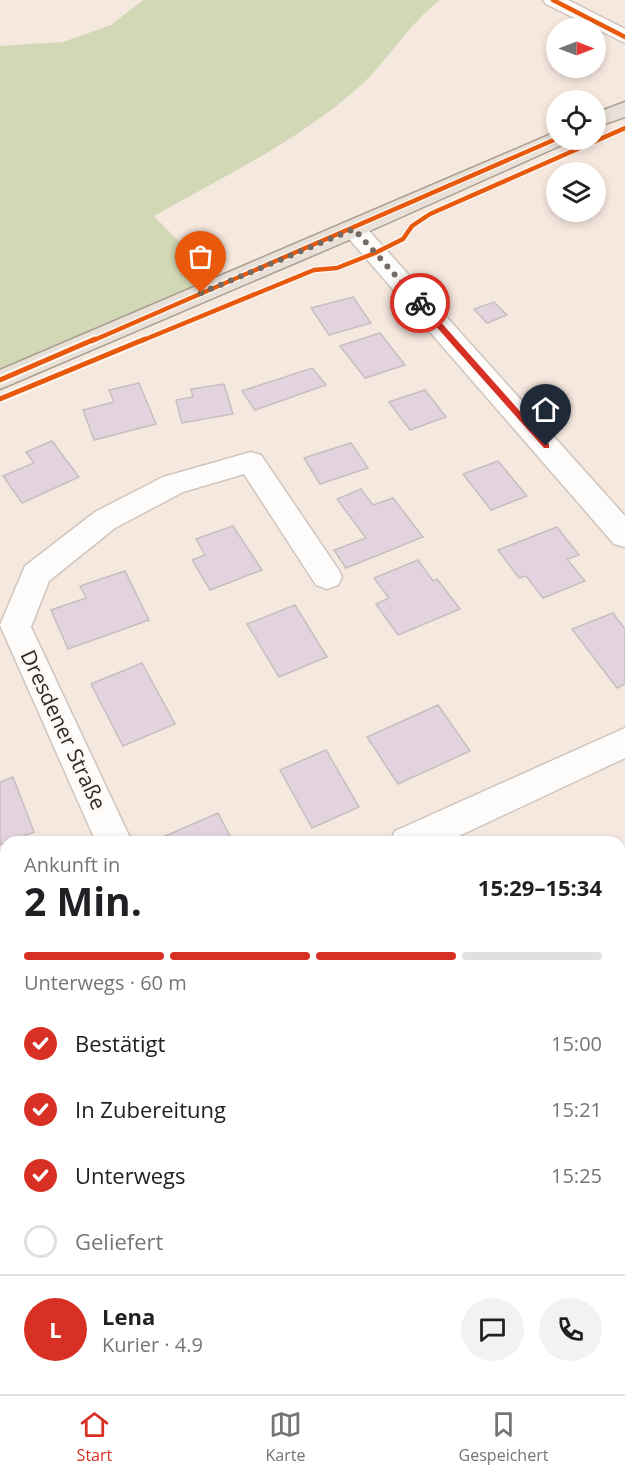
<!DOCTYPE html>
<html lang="de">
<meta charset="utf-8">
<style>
:root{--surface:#fff;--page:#f2f2f2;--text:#202124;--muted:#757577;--line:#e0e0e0;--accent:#d93025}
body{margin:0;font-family:"Open Sans",sans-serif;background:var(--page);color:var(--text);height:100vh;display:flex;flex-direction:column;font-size:22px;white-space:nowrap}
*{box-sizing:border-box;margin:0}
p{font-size:20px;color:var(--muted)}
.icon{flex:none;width:33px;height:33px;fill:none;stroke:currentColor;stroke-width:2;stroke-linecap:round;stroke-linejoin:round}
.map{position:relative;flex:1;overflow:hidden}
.drawer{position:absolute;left:0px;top:836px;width:626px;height:560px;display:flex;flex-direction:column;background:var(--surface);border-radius:18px 18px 0 0;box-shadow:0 3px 9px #0003}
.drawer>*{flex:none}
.needle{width:39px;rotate:90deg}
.buttons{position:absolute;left:546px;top:18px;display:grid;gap:12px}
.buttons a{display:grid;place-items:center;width:60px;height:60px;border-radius:50%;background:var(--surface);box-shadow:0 3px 9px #0003;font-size:30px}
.pin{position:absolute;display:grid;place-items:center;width:51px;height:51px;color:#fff;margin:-62px -26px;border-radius:50% 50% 50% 0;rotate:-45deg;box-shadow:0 0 6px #0007}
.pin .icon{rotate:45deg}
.courier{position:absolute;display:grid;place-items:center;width:60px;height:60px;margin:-30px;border:4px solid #d93025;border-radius:50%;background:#fff;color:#222;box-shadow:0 2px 8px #0007}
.overview em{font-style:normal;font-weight:700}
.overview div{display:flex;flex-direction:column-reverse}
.overview{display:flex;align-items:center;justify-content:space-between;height:102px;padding:0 24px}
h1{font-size:39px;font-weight:700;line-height:45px}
.bar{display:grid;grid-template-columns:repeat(4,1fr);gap:9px 6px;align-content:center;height:72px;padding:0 24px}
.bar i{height:8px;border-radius:4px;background:var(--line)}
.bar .active{background:var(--accent)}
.bar p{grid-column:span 4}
.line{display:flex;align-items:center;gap:15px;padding:0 24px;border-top:2px solid var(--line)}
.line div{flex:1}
.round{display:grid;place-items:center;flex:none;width:63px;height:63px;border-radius:32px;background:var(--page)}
ol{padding:0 24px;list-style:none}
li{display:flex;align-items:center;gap:18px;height:66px}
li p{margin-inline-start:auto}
li .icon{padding:6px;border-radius:50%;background:var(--accent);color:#fff;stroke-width:4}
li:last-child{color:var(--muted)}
li i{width:33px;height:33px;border:3px solid var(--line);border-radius:50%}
.dock{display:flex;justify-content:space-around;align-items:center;height:84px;border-top:2px solid var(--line);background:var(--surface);font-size:16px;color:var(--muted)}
.dock a{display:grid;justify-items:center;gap:3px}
.dock .active{color:var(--accent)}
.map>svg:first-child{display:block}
.green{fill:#d2d8b6}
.building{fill:#e3d3de;stroke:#c7bebf;stroke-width:1.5}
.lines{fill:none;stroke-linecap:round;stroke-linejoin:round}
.minor-casing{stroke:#cfc5be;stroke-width:3}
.major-casing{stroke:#ac9e8e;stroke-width:3}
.minor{fill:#fefcfa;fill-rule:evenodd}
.major{fill:#e8e1d9;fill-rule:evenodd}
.cycleway-far1-casing{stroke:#fdf8f4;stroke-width:7}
.cycleway-casing{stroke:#fdf8f4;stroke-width:9}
.cycleway-far1{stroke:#e8590c;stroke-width:4.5}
.cycleway{stroke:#e8590c;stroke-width:5}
.route{fill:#d93025}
.done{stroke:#766b64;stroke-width:6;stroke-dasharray:0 10.8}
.labels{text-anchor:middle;stroke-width:4.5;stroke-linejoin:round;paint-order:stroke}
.street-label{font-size:21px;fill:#312822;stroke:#fdf8f4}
</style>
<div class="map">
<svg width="625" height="1394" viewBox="0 0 625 1394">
<rect width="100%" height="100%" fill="#f5e8df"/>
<path class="green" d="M143,0H440C408,24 389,60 359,87C300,140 223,177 154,216L222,285L0,383V46L63,42L111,25Z"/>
<path class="building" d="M353,297L371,323L329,335L311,308Z
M494,302L507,315L487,323L474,309Z
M380,333L405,365L365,378L340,346Z
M312,368L326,385L255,410L242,391Z
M139,383L156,424L94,440L83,410L114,402L109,390Z
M224,384L233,414L182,423L176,400L193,397L191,389Z
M425,390L446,417L410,430L389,402Z
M52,441L79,477L22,503L3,476L34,463L26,452Z
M351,443L368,468L320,484L304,458Z
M498,461L527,496L491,510L463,474Z
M361,489L373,505L393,498L423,537L346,568L334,550L366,538L337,499Z
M233,526L262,570L210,590L192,560L205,555L196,539Z
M557,527L579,555L567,559L585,581L543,598L526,576L519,578L498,550Z
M418,560L433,581L437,579L460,609L398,635L376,604L389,598L374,578Z
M125,571L149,620L68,649L51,610L86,598L80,586Z
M295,605L327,657L279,677L247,624Z
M613,613L625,629V684L617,688L572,629Z
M142,663L175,724L123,746L91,684Z
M438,705L470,751L398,784L367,737Z
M326,750L359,807L312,828L280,770Z
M13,777L34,832L0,845V782Z
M218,813L233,842H165L163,837Z
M625,870V926L620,927V871Z
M6,908V950L2,952L0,910Z
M625,1174V1243L620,1225V1176Z
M459,1389H584L587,1394H461Z"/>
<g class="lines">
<g class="minor-casing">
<path id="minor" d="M543,0H568L625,29V43L546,4Z
M354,222L363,224L625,516V547L614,544L345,234L342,229L345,224Z
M251,452L261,455L338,569L342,577L338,585L327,589L316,585L244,474L183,492L115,528L49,581L31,627L132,842H96L0,625L25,566L95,512L163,477Z
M625,728V758L446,842H390L395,831Z
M343,1389H389L391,1394H345Z"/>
</g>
<g class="major-casing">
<path id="major" d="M625,102V117L596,127V113Z
M556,132V140H567L564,144L363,234L0,389V370Z"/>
</g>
<use href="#minor" class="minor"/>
<use href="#major" class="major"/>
<g class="cycleway-far1-casing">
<path id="cycleway-far1" d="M553,0L625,37
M92,341L556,139
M141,341L314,270L337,268L375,253L403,239L412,226L430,214L625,128"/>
</g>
<g class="cycleway-casing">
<path id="cycleway" d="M0,380L95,339
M0,399L145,339"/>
</g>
<use href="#cycleway-far1" class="cycleway-far1"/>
<use href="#cycleway" class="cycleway"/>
</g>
<path class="route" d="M417,301H422L549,444V448H544L417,305Z"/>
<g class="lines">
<path class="done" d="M201,293L354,229L420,303"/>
</g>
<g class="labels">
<g class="street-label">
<text transform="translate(63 730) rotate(65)" y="7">Dresdener Straße</text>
</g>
</g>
</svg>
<div class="buttons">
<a><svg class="needle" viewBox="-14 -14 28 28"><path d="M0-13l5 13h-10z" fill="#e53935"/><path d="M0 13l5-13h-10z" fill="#757577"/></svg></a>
<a><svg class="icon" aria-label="locate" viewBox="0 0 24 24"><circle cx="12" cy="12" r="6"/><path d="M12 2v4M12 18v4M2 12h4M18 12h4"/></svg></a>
<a><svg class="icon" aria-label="layers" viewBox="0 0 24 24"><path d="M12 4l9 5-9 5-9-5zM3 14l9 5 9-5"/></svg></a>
</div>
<div class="pin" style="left:201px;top:293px;background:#ea580c"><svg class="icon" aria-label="bag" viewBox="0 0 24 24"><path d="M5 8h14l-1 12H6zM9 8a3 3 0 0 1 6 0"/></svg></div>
<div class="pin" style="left:546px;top:446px;background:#1f2937"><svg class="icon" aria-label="home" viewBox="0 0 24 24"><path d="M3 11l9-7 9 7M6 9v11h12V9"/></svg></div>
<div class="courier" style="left:420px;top:303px"><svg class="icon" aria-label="bike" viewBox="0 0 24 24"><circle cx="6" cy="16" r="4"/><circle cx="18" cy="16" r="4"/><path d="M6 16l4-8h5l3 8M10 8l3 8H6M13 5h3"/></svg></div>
<section class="drawer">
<div class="overview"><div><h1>2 Min.</h1><p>Ankunft in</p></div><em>15:29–15:34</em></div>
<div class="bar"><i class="active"></i><i class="active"></i><i class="active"></i><i></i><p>Unterwegs · 60 m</p></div>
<ol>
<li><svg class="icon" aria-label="check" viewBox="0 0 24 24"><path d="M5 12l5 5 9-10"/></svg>Bestätigt<p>15:00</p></li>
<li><svg class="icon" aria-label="check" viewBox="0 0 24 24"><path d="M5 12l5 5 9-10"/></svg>In Zubereitung<p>15:21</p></li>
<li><svg class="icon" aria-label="check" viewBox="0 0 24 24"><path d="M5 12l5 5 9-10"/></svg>Unterwegs<p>15:25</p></li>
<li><i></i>Geliefert</li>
</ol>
<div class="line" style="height:108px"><b class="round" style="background:var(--accent);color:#fff">L</b><div><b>Lena</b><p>Kurier · 4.9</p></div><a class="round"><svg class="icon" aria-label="chat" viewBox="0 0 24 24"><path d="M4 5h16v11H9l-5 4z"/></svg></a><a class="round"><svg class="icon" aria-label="phone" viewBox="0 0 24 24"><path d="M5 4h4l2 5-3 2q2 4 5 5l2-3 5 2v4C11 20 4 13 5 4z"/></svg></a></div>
</section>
</div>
<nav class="dock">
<a class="active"><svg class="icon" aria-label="home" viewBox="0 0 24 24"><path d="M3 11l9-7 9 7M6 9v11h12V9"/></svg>Start</a>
<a><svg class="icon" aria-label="map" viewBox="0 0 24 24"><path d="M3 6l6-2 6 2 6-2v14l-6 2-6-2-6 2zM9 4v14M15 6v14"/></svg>Karte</a>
<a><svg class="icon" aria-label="saved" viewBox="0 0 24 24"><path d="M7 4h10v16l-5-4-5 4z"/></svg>Gespeichert</a>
</nav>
